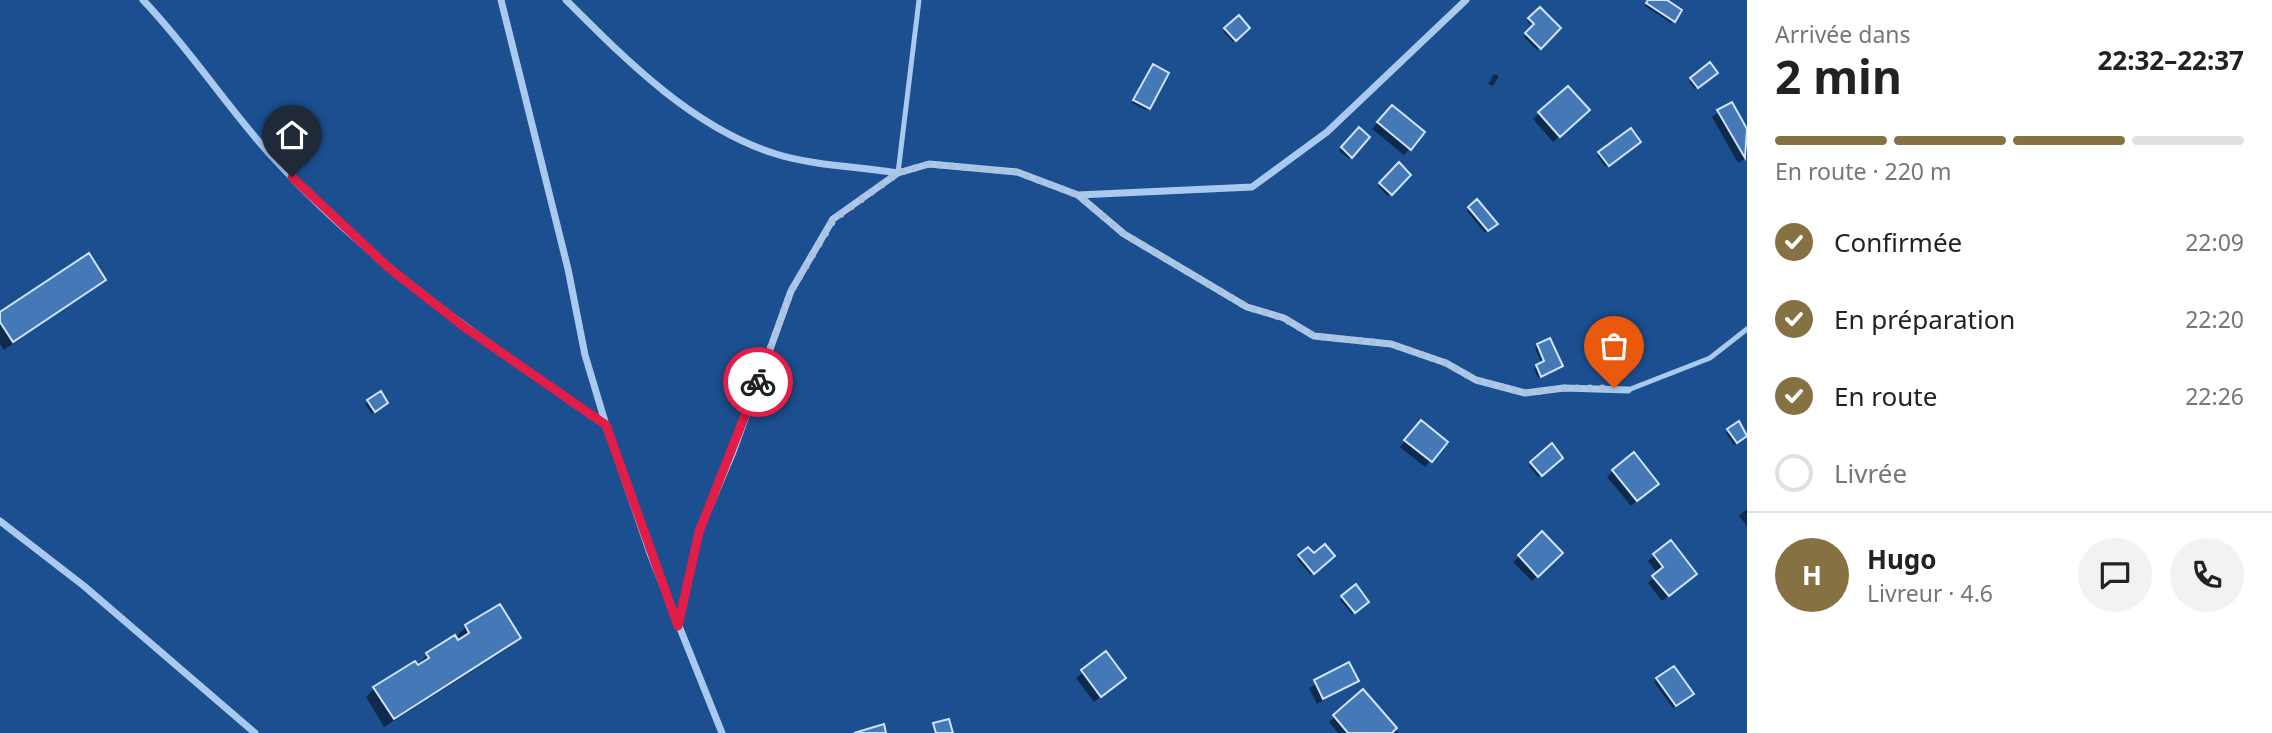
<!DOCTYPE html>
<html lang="fr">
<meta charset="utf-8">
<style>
:root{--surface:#fff;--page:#f2f2f2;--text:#222;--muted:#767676;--line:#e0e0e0;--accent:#857141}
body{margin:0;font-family:"Noto Sans",sans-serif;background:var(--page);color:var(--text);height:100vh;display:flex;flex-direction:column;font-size:26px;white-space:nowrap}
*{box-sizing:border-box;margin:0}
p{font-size:23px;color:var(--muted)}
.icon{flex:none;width:38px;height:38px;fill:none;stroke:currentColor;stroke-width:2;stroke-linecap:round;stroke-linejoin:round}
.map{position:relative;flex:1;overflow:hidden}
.panel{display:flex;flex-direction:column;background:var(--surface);width:525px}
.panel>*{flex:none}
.pin{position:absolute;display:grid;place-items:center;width:60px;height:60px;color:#fff;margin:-72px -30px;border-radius:50% 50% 50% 0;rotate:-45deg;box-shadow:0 0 7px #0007}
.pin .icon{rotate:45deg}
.courier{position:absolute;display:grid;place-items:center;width:70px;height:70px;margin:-35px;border:5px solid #e11d48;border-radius:50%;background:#fff;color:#222;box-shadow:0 2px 9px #0007}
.summary em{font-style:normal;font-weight:700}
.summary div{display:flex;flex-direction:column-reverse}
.summary{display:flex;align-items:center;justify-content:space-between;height:119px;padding:0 28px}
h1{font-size:46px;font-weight:700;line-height:52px}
.bar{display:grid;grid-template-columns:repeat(4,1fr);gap:10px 7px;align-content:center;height:84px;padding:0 28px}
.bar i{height:9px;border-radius:5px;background:var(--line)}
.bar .on{background:var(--accent)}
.bar p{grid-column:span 4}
.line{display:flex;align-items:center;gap:18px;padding:0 28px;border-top:2px solid var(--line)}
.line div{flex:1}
.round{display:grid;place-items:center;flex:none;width:74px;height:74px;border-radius:37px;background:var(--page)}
ol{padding:0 28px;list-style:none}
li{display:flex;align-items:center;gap:21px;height:77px}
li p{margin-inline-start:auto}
li .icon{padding:7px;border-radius:50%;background:var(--accent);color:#fff;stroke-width:4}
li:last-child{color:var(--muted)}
li i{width:38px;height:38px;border:4px solid var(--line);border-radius:50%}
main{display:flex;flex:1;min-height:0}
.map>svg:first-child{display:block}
.shadow{fill:#0007}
.building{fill:#4478b7;stroke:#cfe3fa;stroke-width:2}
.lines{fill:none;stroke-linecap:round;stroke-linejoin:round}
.service{stroke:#a9c9ee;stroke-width:5}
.minor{stroke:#a9c9ee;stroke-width:7}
.done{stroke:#afc1d8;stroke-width:7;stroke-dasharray:0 12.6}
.route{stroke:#e11d48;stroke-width:9}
</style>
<main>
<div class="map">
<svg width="1747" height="733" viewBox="0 0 1747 733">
<rect width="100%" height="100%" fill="#1b4f8f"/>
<path class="shadow" d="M1649,0H1664L1673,21L1671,23L1645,6Z
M1540,9L1559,28L1537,50L1524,37L1533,27L1527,21Z
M1238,18L1248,28L1233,42L1223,31Z
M1151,69L1148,108L1146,110L1132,103Z
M1494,74L1499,76L1493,86L1488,84Z
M1713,75L1695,89L1689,82L1691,79Z
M1567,88L1582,116L1553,142L1533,119Z
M1731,104L1747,133V158L1738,163L1712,117Z
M1386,113L1423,133L1404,155L1372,129Z
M1359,129L1368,137L1349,159L1339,151Z
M1637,145L1606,167L1597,155L1599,153Z
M1399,165L1409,175L1388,196L1378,186Z
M1477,202L1495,224L1485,233L1467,211Z
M104,280L4,350L0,344V315Z
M1538,346L1561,366L1538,378L1534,369L1542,364L1535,348Z
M380,394L384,406L372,414L365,404Z
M1416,428L1446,442L1425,467L1400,447Z
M1728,431L1744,437L1734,445L1726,433Z
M1551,446L1561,458L1538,477L1529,466Z
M1613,471L1651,490L1631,506L1607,477Z
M1747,509V526L1739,516Z
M1542,534L1561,553L1532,581L1513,562Z
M1671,543L1689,579L1662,601L1648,583L1658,574L1648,561Z
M1308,549L1313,556H1332L1311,575L1297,559Z
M1356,587L1365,604L1352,614L1340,600Z
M466,627L519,638L510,647L384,727L366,697L375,688L416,666L427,655L460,641L457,636Z
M1106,654L1118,684L1094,702L1076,678Z
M1348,665L1356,681L1317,704L1309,688Z
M1657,679L1689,696L1673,708L1654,682Z
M1363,692L1399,733H1338L1329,722Z"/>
<path class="building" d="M1648,0H1667L1682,10L1675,22L1646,3Z
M1540,7L1561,28L1541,49L1525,33L1534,24L1528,18Z
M1239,15L1250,28L1236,41L1224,28Z
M1710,62L1718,73L1698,88L1690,78Z
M1153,64L1169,73L1150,109L1133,100Z
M1568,86L1590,110L1560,137L1538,112Z
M1732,102L1747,129L1745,158L1717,110Z
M1392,105L1425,132L1411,150L1377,122Z
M1359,127L1370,137L1352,158L1341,147Z
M1631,128L1641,142L1609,166L1598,152Z
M1399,162L1411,175L1392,195L1379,183Z
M1477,199L1498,224L1488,231L1468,207Z
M89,253L106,280L13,342L0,322V312Z
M1550,338L1563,366L1541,377L1536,365L1544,361L1537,344Z
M381,391L388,403L375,412L367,400Z
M1421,420L1448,442L1432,462L1404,440Z
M1739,421L1747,436L1737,443L1727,429Z
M1552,443L1563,458L1542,476L1530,462Z
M1634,452L1659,484L1637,501L1612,470Z
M1542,531L1563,553L1538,577L1518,555Z
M1671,540L1697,574L1669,596L1652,576L1663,567L1653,554Z
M1325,544L1335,556L1314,574L1298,555L1308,547L1314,553Z
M1356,584L1369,602L1355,613L1341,596Z
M500,604L521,638L394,719L373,687L415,661L418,665L429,658L426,653L455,635L458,640L469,633L465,625Z
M1106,651L1126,678L1101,697L1081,670Z
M1349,662L1359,681L1323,699L1314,680Z
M1674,666L1694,694L1676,706L1656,678Z
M1363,689L1397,728L1392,733H1348L1333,715Z
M949,719L953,733H936L933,723Z
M884,724L886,733H854Z"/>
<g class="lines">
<path class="service" d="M898,173L919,0
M1628,390L1710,358L1747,329"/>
<path class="minor" d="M143,0C191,50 228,109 275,160C371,265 489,344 605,425
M501,0L568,269L585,355L606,425L651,556L722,733
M566,0C626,60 693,128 776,154C810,165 861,167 898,173
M1078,195L1124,234L1247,307L1284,318L1314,336L1391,344L1446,363L1476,380L1525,393L1564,388L1628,390
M0,521L84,586L255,733
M678,626L699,532L733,452L791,291L833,219L898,173L929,164L1017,172L1078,195L1252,187L1327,132L1466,0"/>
</g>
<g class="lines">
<path class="done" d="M758,382L791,291L834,219L898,173L929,164L1017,172L1078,195L1124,234L1247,307L1283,318L1314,336L1391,344L1446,363L1476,380L1525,393L1564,388H1614"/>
<path class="route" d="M292,177L389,268L463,326L606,425L678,626L699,532L758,382"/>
</g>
</svg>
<div class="pin" style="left:1614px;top:388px;background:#ea580c"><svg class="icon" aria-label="bag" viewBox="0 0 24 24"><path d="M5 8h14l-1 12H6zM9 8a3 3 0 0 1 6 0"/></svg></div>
<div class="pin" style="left:292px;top:177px;background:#1f2937"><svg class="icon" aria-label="home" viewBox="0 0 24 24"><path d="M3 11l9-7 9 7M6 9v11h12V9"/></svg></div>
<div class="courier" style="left:758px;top:382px"><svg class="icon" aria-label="bike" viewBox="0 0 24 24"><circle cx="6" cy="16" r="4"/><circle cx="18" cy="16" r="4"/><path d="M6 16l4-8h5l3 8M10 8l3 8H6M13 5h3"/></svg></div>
</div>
<section class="panel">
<div class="summary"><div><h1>2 min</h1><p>Arrivée dans</p></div><em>22:32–22:37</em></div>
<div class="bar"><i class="on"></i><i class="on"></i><i class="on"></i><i></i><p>En route · 220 m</p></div>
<ol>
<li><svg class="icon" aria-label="check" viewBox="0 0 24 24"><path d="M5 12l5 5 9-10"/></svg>Confirmée<p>22:09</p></li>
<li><svg class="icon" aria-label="check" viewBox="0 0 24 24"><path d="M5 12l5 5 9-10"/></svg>En préparation<p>22:20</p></li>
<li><svg class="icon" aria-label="check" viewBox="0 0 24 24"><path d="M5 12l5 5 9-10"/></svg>En route<p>22:26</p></li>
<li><i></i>Livrée</li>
</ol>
<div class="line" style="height:126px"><b class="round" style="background:var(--accent);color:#fff">H</b><div><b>Hugo</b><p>Livreur · 4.6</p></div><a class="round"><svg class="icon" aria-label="chat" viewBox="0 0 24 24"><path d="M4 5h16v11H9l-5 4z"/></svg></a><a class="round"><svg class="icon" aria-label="phone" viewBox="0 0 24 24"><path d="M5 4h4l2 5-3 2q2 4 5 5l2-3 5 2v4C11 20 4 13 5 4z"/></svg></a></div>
</section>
</main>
